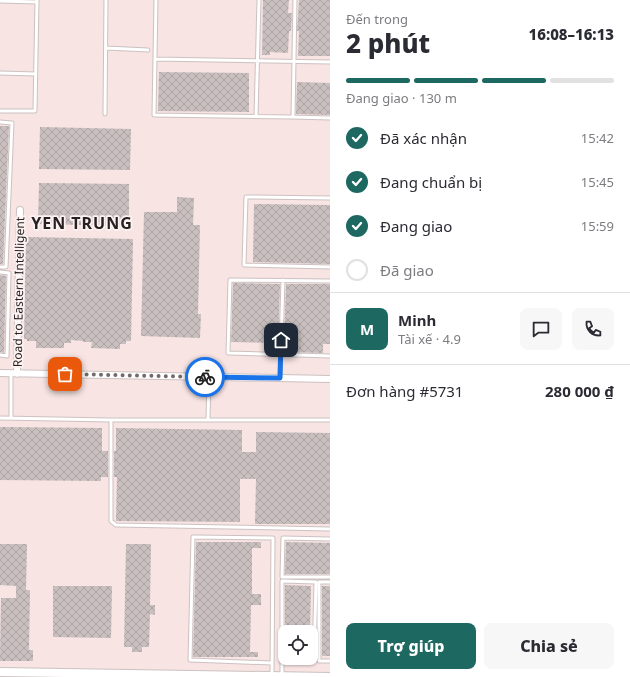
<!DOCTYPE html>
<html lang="vi">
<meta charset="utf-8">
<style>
:root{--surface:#fff;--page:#f7f7f7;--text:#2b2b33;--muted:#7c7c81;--line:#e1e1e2;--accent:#1e6862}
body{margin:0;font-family:"Noto Sans",sans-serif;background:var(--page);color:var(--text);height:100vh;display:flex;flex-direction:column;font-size:15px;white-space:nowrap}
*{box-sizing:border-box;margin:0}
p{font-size:13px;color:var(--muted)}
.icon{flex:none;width:22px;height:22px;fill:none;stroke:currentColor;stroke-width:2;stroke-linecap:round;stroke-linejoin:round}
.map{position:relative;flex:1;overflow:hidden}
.drawer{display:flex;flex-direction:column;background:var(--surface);width:300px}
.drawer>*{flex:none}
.buttons{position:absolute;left:278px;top:625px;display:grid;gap:8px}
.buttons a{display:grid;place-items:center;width:40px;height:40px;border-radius:8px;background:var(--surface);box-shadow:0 1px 3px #0004;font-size:20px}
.pin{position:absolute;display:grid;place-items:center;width:34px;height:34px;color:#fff;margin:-17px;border-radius:8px;box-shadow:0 2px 6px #0006}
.courier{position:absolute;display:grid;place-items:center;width:40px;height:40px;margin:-20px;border:3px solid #1a73e8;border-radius:50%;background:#fff;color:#222;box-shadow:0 1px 5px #0007}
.overview em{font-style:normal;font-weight:800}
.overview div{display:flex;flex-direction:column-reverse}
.overview{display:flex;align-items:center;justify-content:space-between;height:68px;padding:0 16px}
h1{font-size:26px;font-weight:800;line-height:30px}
.bar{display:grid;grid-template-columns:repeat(4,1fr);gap:6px 4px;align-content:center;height:48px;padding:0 16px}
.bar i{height:5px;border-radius:3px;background:var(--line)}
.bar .active{background:var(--accent)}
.bar p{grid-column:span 4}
.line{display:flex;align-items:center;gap:10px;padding:0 16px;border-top:1px solid var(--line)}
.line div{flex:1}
.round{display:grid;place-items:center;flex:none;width:42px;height:42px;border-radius:8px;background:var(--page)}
ol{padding:0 16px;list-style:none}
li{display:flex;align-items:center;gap:12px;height:44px}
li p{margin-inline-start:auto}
li .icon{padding:4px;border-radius:50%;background:var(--accent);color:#fff;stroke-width:4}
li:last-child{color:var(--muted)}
li i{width:22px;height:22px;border:2px solid var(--line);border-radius:50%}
.action{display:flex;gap:8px;margin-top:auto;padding:8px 16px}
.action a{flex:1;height:46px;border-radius:8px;background:var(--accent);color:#fff;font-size:16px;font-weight:800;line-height:46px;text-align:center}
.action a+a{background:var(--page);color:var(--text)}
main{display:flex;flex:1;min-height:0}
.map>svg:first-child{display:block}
.built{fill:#f7e4e3;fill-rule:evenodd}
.building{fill:url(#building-cross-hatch)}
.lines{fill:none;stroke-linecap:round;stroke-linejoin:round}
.service-casing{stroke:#ccc2c1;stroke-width:5}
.minor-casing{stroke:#ccc2c1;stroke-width:8}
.tertiary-casing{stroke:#ccc2c1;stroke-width:10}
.service{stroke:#fff;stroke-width:3}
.minor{stroke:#fff;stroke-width:6}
.tertiary{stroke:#fff;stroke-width:8}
.done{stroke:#716b6a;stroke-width:4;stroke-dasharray:0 7.2}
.route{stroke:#1a73e8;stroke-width:5}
.labels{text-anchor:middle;stroke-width:3.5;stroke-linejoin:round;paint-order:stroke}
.street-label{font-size:12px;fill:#262222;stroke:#fcf2f1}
.district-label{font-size:16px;font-weight:bold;letter-spacing:1px;fill:#262222;stroke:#fcf2f1}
</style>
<main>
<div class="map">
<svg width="330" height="677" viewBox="0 0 330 677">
<defs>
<pattern id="building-cross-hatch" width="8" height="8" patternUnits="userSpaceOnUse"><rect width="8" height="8" fill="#c9bfbf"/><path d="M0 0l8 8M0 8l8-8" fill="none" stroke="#aca4a4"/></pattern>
</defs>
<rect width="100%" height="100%" fill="#fcf2f1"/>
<path class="built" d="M0,0H330V677H0ZM285,632H311V658H285Z"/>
<path class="building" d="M263,0H289L288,13H292L291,31H289L288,53L270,52V55H262Z
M299,0H330V56H298L299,31H297Z
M159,72L249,73V112L158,111Z
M297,82L330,83V115L296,114Z
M0,126H9L3,264H0Z
M40,127L131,129L130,170L39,169Z
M39,183L129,184V226L38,224Z
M177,197L194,198L193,225H200L198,314H201L200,338L141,336L144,212H177Z
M254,204L330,205V264L253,262Z
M26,237L133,239L131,341H126V344H120V349L91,348L92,342H83V341L71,340V343H64V348H36V341H27V339H24Z
M0,275L6,276L4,353L0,352Z
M233,283L280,284L278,343L231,342Z
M286,284H330V344H323V353L290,352V343H284Z
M0,427L102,428V451H108V477H101V481L0,480Z
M116,428L242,430V452H256V432L330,433V524H255L256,479H240V522L116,521L117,477H114V451H116Z
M196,542H261V548H252V594H261V605H251L250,652H258V657H193Z
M286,542L330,543V574H285Z
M0,544H27L26,590H30L29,650H33V661H0L1,598H16V586L0,585Z
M126,544H151L150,605H155V615L150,614L149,647H142V652H132V647H124Z
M285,585L311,586L310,632H285Z
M53,586H112L111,638L53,637Z
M322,586H330V656H322Z"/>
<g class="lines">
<g class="service-casing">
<path id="service" d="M156,0L154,115L293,117
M295,0L293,117L330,118
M0,1L37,2
M106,48L148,50
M155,59L330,62
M0,73L36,74
M0,111H35L37,0
M105,114L106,0
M256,117L259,0
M0,122L12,123L6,267H0
M330,198L246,197L244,265L330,267
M0,272L9,273L7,356L0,355
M330,281L230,280L228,353L330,356
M280,378L283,280
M0,418L111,420H330
M11,418V374
M208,419L209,377
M111,420V521L116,525L330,529
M330,539L283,538L282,577H330
M330,582H319V661H330
M282,659H314L316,582L282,581V676
M272,676L273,538L193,537L190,660L272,663"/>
</g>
<g class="minor-casing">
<path id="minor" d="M0,373L330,379
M17,374L20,210"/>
</g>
<g class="tertiary-casing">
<path id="tertiary" d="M0,672L330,677"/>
</g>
<use href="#service" class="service"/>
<use href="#minor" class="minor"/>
<use href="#tertiary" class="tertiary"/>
</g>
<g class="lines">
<path class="done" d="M65,374L205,377"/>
<path class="route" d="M205,377L280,378L281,340"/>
</g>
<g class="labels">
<g class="street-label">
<text transform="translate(19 292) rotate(-89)" y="4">Road to Eastern Intelligent</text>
</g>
<g class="district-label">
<text x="82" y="229">YEN TRUNG</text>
</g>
</g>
</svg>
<div class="buttons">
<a><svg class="icon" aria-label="locate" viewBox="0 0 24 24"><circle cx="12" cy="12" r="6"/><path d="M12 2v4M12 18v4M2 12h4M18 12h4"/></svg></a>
</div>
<div class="pin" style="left:65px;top:374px;background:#ea580c"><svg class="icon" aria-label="bag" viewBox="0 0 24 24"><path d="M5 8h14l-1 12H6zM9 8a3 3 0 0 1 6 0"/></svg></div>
<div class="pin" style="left:281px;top:340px;background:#1f2937"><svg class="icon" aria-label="home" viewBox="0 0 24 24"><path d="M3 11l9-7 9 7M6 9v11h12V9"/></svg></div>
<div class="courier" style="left:205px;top:377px"><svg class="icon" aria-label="bike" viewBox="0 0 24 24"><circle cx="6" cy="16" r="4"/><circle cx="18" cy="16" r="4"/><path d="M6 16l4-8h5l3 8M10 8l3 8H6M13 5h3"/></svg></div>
</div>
<section class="drawer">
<div class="overview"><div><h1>2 phút</h1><p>Đến trong</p></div><em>16:08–16:13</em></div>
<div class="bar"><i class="active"></i><i class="active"></i><i class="active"></i><i></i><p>Đang giao · 130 m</p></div>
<ol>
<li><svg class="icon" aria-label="check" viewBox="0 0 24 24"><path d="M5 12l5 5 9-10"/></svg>Đã xác nhận<p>15:42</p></li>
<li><svg class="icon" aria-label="check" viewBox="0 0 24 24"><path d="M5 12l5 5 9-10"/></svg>Đang chuẩn bị<p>15:45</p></li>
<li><svg class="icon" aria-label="check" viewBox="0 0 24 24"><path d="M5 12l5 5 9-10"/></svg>Đang giao<p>15:59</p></li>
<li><i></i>Đã giao</li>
</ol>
<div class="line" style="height:72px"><b class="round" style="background:var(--accent);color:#fff">M</b><div><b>Minh</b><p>Tài xế · 4.9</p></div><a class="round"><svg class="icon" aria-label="chat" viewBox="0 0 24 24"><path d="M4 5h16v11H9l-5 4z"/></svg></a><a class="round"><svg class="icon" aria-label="phone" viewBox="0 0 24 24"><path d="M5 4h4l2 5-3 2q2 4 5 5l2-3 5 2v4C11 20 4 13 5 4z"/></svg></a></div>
<div class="line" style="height:52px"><div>Đơn hàng #5731</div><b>280 000 ₫</b></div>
<div class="action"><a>Trợ giúp</a><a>Chia sẻ</a></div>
</section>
</main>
